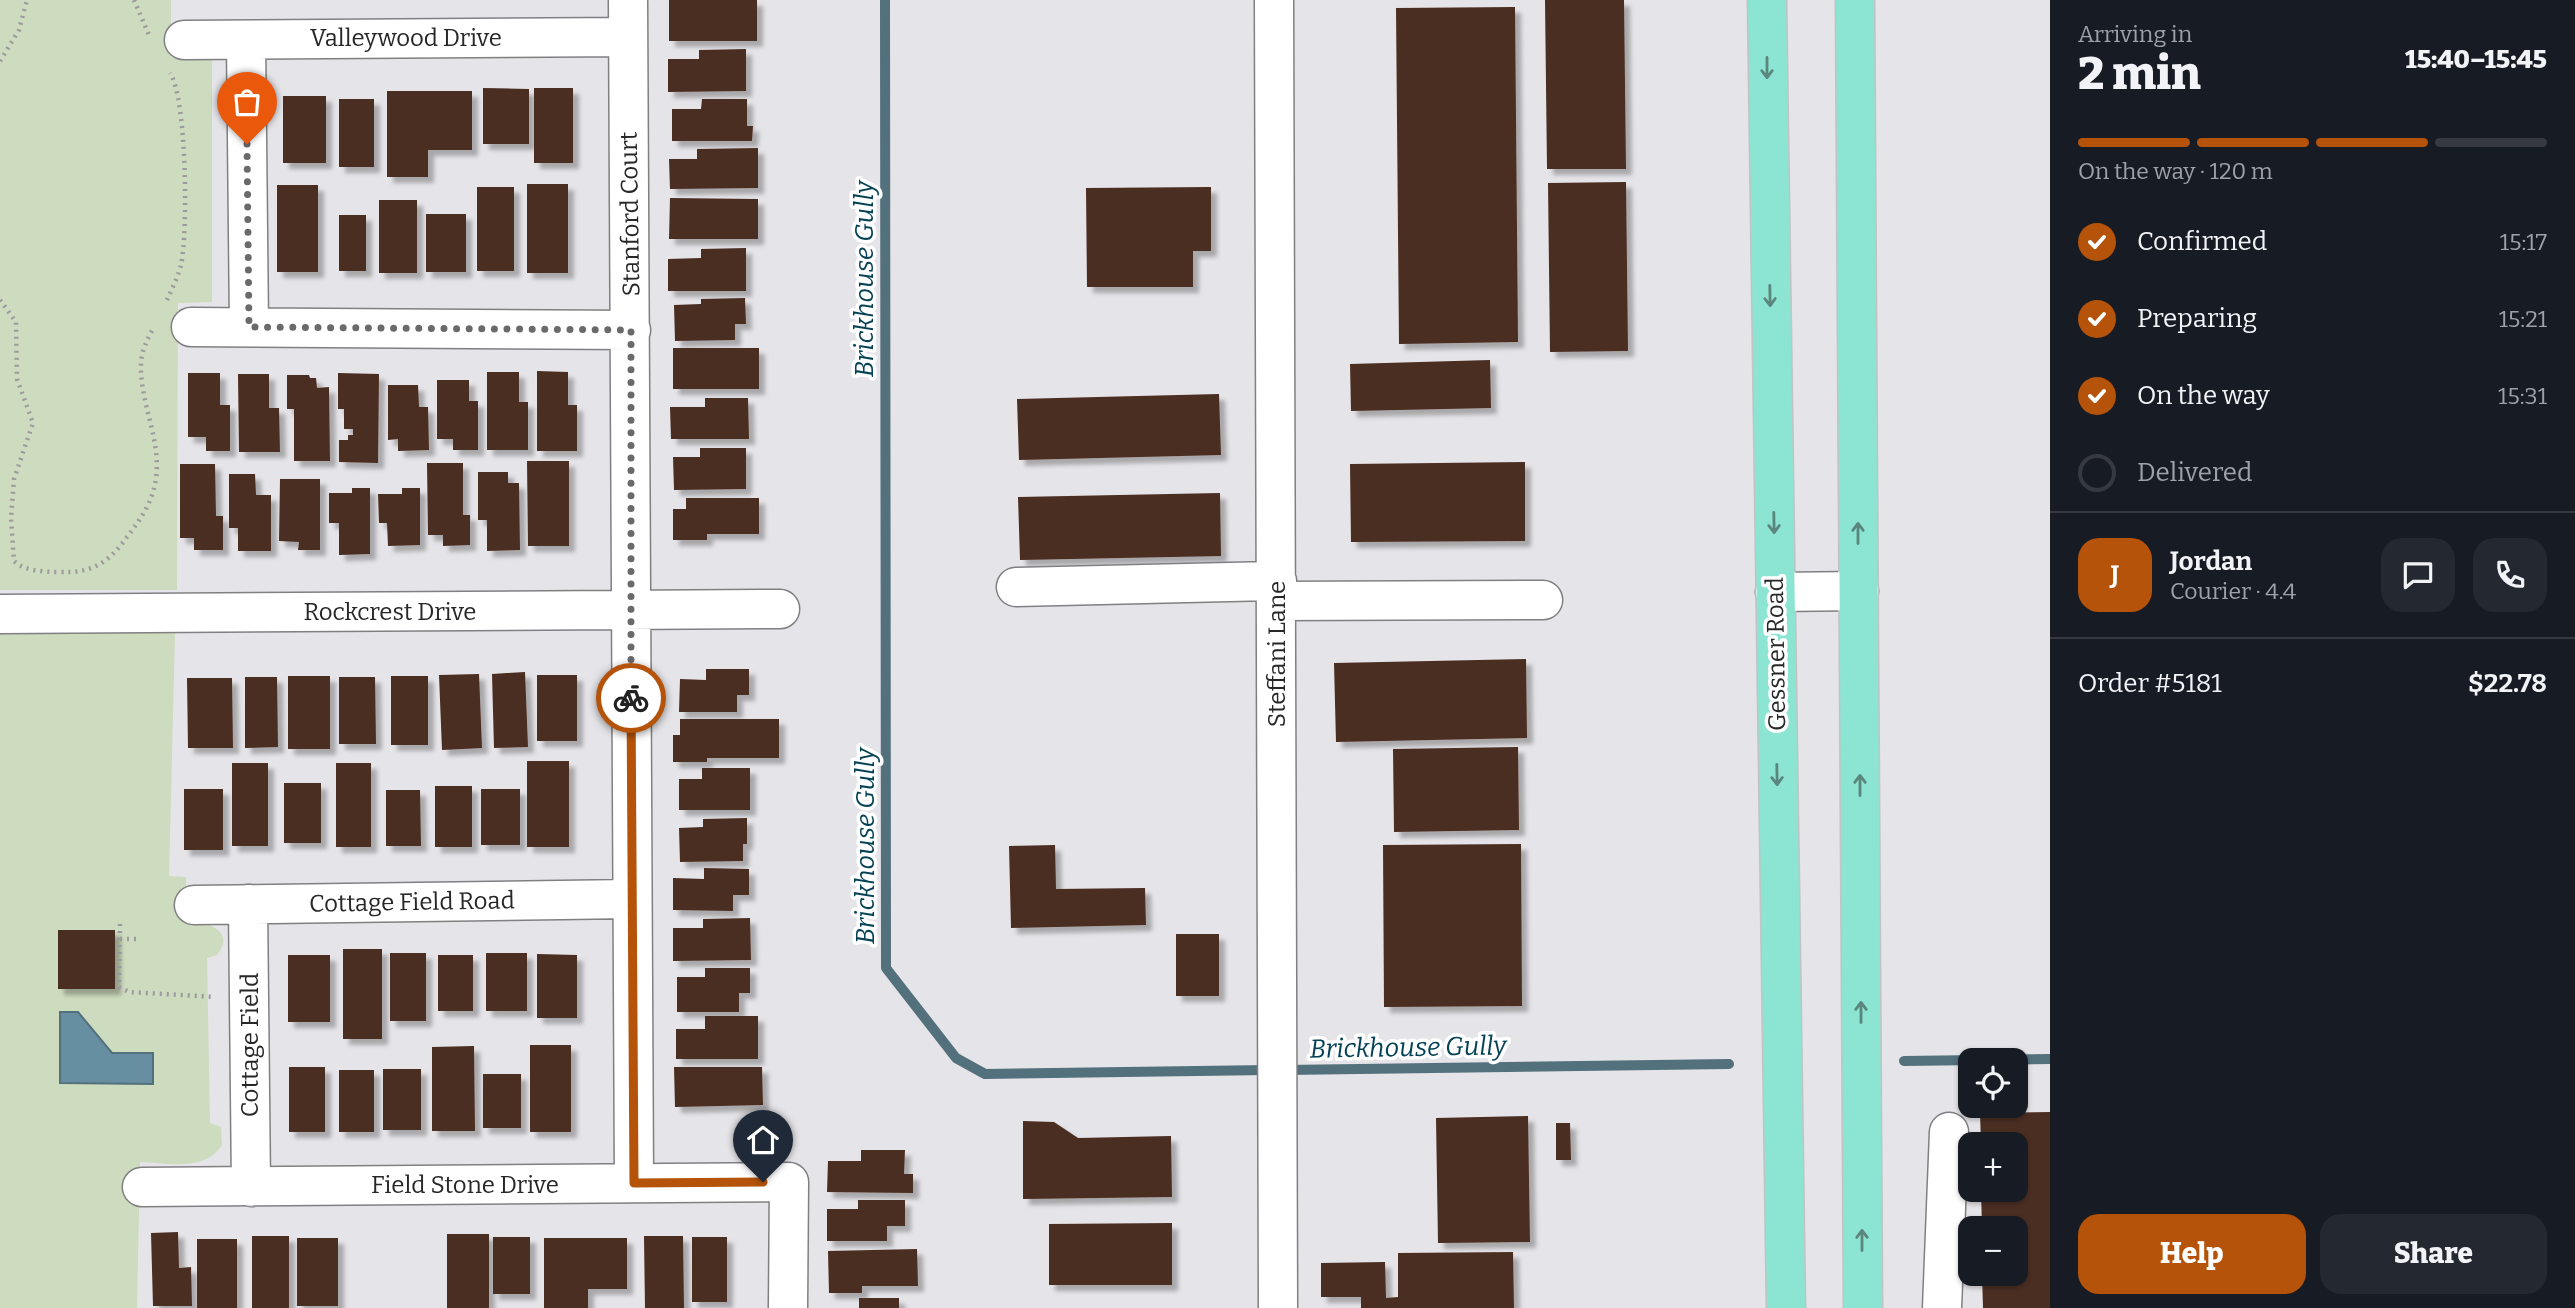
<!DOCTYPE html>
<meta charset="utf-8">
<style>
:root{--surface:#171b24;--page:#242831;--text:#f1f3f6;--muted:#9ea1a6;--line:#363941;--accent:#b45309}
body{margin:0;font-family:Bitter,serif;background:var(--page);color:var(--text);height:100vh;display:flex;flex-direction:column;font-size:26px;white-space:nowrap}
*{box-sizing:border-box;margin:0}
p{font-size:23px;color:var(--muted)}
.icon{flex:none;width:38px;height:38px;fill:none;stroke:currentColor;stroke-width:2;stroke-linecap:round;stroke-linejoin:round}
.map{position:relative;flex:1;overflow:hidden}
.sheet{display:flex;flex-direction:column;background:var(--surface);width:525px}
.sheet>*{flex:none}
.fabs{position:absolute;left:1958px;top:1048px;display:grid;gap:14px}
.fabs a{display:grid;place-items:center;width:70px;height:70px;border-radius:14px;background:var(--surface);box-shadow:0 2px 5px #0004;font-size:35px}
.pin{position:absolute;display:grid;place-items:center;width:60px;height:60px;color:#fff;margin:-72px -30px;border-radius:50% 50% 50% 0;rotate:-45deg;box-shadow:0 0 7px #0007}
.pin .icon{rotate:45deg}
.courier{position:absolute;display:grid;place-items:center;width:70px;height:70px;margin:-35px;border:5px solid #b45309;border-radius:50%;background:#fff;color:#222;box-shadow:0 2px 9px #0007}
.head em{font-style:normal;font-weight:800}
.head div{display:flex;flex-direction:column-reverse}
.head{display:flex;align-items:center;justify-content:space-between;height:119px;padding:0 28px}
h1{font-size:46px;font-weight:800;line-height:52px}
.bar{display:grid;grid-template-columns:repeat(4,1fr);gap:10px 7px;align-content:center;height:84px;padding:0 28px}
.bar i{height:9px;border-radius:5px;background:var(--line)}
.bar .selected{background:var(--accent)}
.bar p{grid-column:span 4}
.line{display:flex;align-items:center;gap:18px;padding:0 28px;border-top:2px solid var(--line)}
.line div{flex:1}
.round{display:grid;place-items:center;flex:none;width:74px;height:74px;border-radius:21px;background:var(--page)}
ol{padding:0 28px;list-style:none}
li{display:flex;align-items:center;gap:21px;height:77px}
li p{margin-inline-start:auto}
li .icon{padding:7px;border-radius:50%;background:var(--accent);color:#fff;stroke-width:4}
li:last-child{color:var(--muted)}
li i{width:38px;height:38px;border:4px solid var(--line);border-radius:50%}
.button{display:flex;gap:14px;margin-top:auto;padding:14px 28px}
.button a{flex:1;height:80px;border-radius:21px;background:var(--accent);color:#fff;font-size:28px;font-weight:800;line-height:80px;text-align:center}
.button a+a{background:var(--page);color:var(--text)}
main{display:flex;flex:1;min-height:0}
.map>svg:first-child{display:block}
.green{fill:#cddbbe}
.water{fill:#668fa1;stroke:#53707d;stroke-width:2}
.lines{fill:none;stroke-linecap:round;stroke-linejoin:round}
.stream{stroke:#53707d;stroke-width:10}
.building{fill:#4c2d20;filter:url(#shadow)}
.minor-casing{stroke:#807f82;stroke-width:41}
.major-casing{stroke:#c3c3c3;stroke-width:41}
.path{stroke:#9b9a9d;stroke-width:4.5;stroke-dasharray:2 5;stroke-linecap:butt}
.minor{stroke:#fff;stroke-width:38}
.major{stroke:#8ce4d2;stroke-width:38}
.oneway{stroke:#5a867d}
.done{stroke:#6a696b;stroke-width:7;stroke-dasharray:0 12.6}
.route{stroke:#b45309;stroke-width:9}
.labels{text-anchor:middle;stroke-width:7;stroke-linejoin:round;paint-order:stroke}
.street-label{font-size:24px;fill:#272728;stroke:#fff}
.water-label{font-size:26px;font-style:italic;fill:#054256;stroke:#fff}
</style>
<main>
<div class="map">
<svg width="2050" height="1308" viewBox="0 0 2050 1308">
<defs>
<filter id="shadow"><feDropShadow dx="6" dy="6" stdDeviation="2" flood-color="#0004"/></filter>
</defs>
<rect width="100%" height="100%" fill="#e5e4e8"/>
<path class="green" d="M0,0H171V57H212V302L178,303L177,590H0Z
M0,631L175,633L169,876L186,877L187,920C205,922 237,930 217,955L207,958L210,1123L221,1127L222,1145C205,1172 167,1163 140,1162L137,1308H0Z"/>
<path class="water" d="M60,1012H78L112,1053H153V1084L60,1083Z"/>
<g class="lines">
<path class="stream" d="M885,0L886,968L956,1058L985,1074L1269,1070
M1904,1061L2050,1059
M1284,1070L1729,1064"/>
</g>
<path class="building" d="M669,0H757V41H669Z
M1545,0H1624L1626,169H1547Z
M1515,7L1518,342L1399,344L1396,8Z
M746,49V91L668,92V59H699V50Z
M483,88L529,89V144H483Z
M534,88H573V163H534Z
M387,91H472V150H428V177H387Z
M283,96H326V163H283Z
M339,99H374V167H339Z
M702,99H747V126H753L752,141H672V109H701Z
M758,148V188L670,189L669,159H697V149Z
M1626,182L1628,351L1550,352L1548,183Z
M527,184H568V273H527Z
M277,185H318V272H277Z
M477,187H514V271H477Z
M1211,187V251H1193V287H1087L1086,188Z
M670,198L758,199V239H669Z
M379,200H417V273H379Z
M426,214H466V272H426Z
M339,215H366V271H339Z
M746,248V291H668V259L701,258V249Z
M745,298L746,324H735V340L675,341L674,305L701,304V299Z
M673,348H759V389H673Z
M1490,360L1491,408L1351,411L1350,364Z
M537,371L568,372V405H577V451H537Z
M487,372H519V402H528V450H487Z
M188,373H220V405H230V451H206V437H188Z
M338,373L379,374L378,463L339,462V440H348V435H353V429H344V409H338Z
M238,374H269V408H279L280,452H239Z
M287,375H309L310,378H316L317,388L329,387L330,461H294V409H287Z
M437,380H469V401H478V450H453V439H437Z
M388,385H418L419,407H428L429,450L398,451V439L388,440Z
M1219,394L1221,455L1019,460L1017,399Z
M705,398H748L749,439H671L670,407H705Z
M700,448H746V489L674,490L673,457H700Z
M527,461H569V546H528Z
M1525,462V541L1351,542L1350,464Z
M427,463H463V515H470V545L443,546V535H428Z
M180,464H215L216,516H223V550H194V538H180Z
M478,472H508V483H519L520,550L487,551V520H478Z
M229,474H255L256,495H271V551H238V528H229Z
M280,479H320V550H298L299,542L279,541Z
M352,488H370V554L339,555V523H329V493H352Z
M402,488H420V545L388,546L387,523H379L378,494H402Z
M1220,493L1221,556L1020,560L1018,497Z
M686,498H759V534H707V540H673V509H686Z
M1526,659L1527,738L1336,742L1334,663Z
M706,669H749V695H737V712H679L680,679L706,680Z
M525,672L528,747L494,748L492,674Z
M479,674L482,748L442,750L439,675Z
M537,675H577V741H537Z
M288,676H330V749H288Z
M391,676H428V745H391Z
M245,677H277L278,747L245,748Z
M339,677H375L376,744H339Z
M187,678H232L233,748H188Z
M680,719H779V758H707V762H673V735H680Z
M1518,747L1519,830L1394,832L1393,749Z
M527,761H569V847H527Z
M232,763H268V846H232Z
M336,763H371V847H336Z
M702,768H750V810H679V779H702Z
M284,783H321V843H284Z
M435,786H472V847H435Z
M184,789H223V850H184Z
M481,789H520V845H481Z
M386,790H420L421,846H386Z
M747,818V844H743V861L680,862L679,828L703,827V819Z
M1521,844L1522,1006L1384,1007L1383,845Z
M1055,845L1056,889L1145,888L1146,925L1011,928L1009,846Z
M704,868L749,869V895H733V911L673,910V878L704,879Z
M750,918L751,960L673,961V928H703V919Z
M58,930H115V989H58Z
M1176,934H1219V996H1176Z
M343,949H382V1039H343Z
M390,953H426V1021H390Z
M486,953H527V1011H486Z
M537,954L577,955V1018H537Z
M288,955H330V1022H288Z
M438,955H473V1011H438Z
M705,968H750V993H739V1012H677V977H705Z
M705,1016H758V1059H676V1029H705Z
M530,1045H571V1132H530Z
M474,1046L475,1131H432V1047Z
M289,1067H325V1132H289Z
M674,1067H762L763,1105L675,1107Z
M383,1069H421V1130H383Z
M339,1070H374V1132H339Z
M483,1074H521V1128H483Z
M2050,1112V1308H1983L1982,1274H2016V1228H1982L1981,1190H2016V1144H1981L1980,1113Z
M1528,1116L1530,1242L1438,1243L1436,1118Z
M1023,1121L1054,1122L1078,1138L1171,1136L1172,1197L1023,1199Z
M1556,1123H1570L1571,1160H1556Z
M861,1150H905L904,1174H913V1193L827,1192L828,1161H861Z
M858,1200H905V1226H887V1241H827V1209H858Z
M1172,1223V1285H1049V1224Z
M178,1232L179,1268L191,1267L192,1306H153L151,1233Z
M447,1234H489V1308H447Z
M252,1236H289V1308H252Z
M644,1236H683L684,1308H645Z
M493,1237H530V1294H493Z
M692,1237H727V1302H692Z
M297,1238H338V1306H297Z
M544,1238H627V1289H588V1308H544Z
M197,1239H237V1308H197Z
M917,1249L918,1286H862V1293H829L828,1251Z
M1513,1252L1514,1308H1361V1297H1321V1263L1385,1262L1386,1298L1398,1297V1253Z
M859,1298H899V1308H859Z"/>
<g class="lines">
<g class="minor-casing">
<path id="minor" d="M628,0L634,1183
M1274,0L1278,1308
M184,40L628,37
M246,40L249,327
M191,327L631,330
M1016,587L1277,581
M1775,592L1859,591
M1277,601L1543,600
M0,614L780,609
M248,904L251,1187
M194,905L630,899
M142,1187L789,1182L788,1308
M1942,1308L1949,1132"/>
</g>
<g class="major-casing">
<path id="major" d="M1767,0L1786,1308
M1855,0L1863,1308"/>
</g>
<path class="path" d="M134,0L149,35
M0,61L19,30L27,0
M0,300L16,322L17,379L33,423L14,479L11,518L14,561C26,573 53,572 70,572C97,571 112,558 127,537C137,524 147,510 152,495C168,449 139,408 141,362C142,349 148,338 154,327
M167,300C172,289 178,277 181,265C188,233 187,98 170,73
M120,924L119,987L129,992L215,997
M120,939H140"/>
<use href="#minor" class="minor"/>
<use href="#major" class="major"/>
</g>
<defs><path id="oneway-shaft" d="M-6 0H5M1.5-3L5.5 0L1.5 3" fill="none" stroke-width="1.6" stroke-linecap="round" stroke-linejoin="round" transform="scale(1.75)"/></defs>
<g class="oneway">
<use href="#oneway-shaft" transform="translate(1767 68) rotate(90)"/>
<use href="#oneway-shaft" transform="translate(1770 296) rotate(89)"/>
<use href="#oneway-shaft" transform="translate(1774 523) rotate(89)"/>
<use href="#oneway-shaft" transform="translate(1858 533) rotate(-90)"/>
<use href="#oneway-shaft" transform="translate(1777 775) rotate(89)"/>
<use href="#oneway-shaft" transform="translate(1860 785) rotate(-90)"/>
<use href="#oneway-shaft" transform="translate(1861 1012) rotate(-90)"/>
<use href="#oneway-shaft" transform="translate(1862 1240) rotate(-90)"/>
</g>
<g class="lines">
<path class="done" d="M247,144L249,327L631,330V698"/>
<path class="route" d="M631,698L634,1183L763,1182"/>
</g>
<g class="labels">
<g class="street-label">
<text x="406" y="46">Valleywood Drive</text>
<text transform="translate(630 214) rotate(-91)" y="8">Stanford Court</text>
<text x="390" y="620">Rockcrest Drive</text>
<text transform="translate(1277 654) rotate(-90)" y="8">Steffani Lane</text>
<text transform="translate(1776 654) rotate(-91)" y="8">Gessner Road</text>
<text transform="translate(412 902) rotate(-1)" y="8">Cottage Field Road</text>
<text transform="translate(250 1045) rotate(-90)" y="8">Cottage Field</text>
<text x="465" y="1193">Field Stone Drive</text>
</g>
<g class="water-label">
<text transform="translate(864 279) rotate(-90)" y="9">Brickhouse Gully</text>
<text transform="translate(865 846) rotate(-90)" y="9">Brickhouse Gully</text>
<text transform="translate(1408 1047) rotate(-1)" y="9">Brickhouse Gully</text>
</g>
</g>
</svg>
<div class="fabs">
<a><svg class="icon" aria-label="locate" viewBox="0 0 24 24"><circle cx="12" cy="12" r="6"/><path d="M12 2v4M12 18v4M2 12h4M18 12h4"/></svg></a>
<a>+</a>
<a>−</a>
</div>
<div class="pin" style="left:247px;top:144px;background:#ea580c"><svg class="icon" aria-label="bag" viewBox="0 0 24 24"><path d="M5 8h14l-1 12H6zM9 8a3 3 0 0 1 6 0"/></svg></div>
<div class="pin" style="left:763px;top:1182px;background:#1f2937"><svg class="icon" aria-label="home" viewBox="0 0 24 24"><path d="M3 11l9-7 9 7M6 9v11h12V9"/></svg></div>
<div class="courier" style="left:631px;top:698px"><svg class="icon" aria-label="bike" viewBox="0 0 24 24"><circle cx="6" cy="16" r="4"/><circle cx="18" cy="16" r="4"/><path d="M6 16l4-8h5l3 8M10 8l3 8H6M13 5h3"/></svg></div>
</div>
<section class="sheet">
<div class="head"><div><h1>2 min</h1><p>Arriving in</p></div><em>15:40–15:45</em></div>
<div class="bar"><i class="selected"></i><i class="selected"></i><i class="selected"></i><i></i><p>On the way · 120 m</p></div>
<ol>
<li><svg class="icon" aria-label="check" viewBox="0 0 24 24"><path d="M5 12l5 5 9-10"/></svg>Confirmed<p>15:17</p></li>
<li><svg class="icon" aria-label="check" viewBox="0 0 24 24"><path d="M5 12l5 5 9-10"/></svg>Preparing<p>15:21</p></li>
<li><svg class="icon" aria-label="check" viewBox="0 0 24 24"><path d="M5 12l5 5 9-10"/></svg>On the way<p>15:31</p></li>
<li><i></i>Delivered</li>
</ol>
<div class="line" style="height:126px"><b class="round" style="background:var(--accent);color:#fff">J</b><div><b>Jordan</b><p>Courier · 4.4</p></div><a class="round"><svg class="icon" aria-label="chat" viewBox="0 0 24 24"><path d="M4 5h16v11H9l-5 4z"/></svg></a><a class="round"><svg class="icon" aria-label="phone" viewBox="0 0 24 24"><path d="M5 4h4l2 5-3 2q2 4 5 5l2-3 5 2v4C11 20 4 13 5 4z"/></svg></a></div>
<div class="line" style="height:91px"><div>Order #5181</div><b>$22.78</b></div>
<div class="button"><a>Help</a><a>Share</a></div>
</section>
</main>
